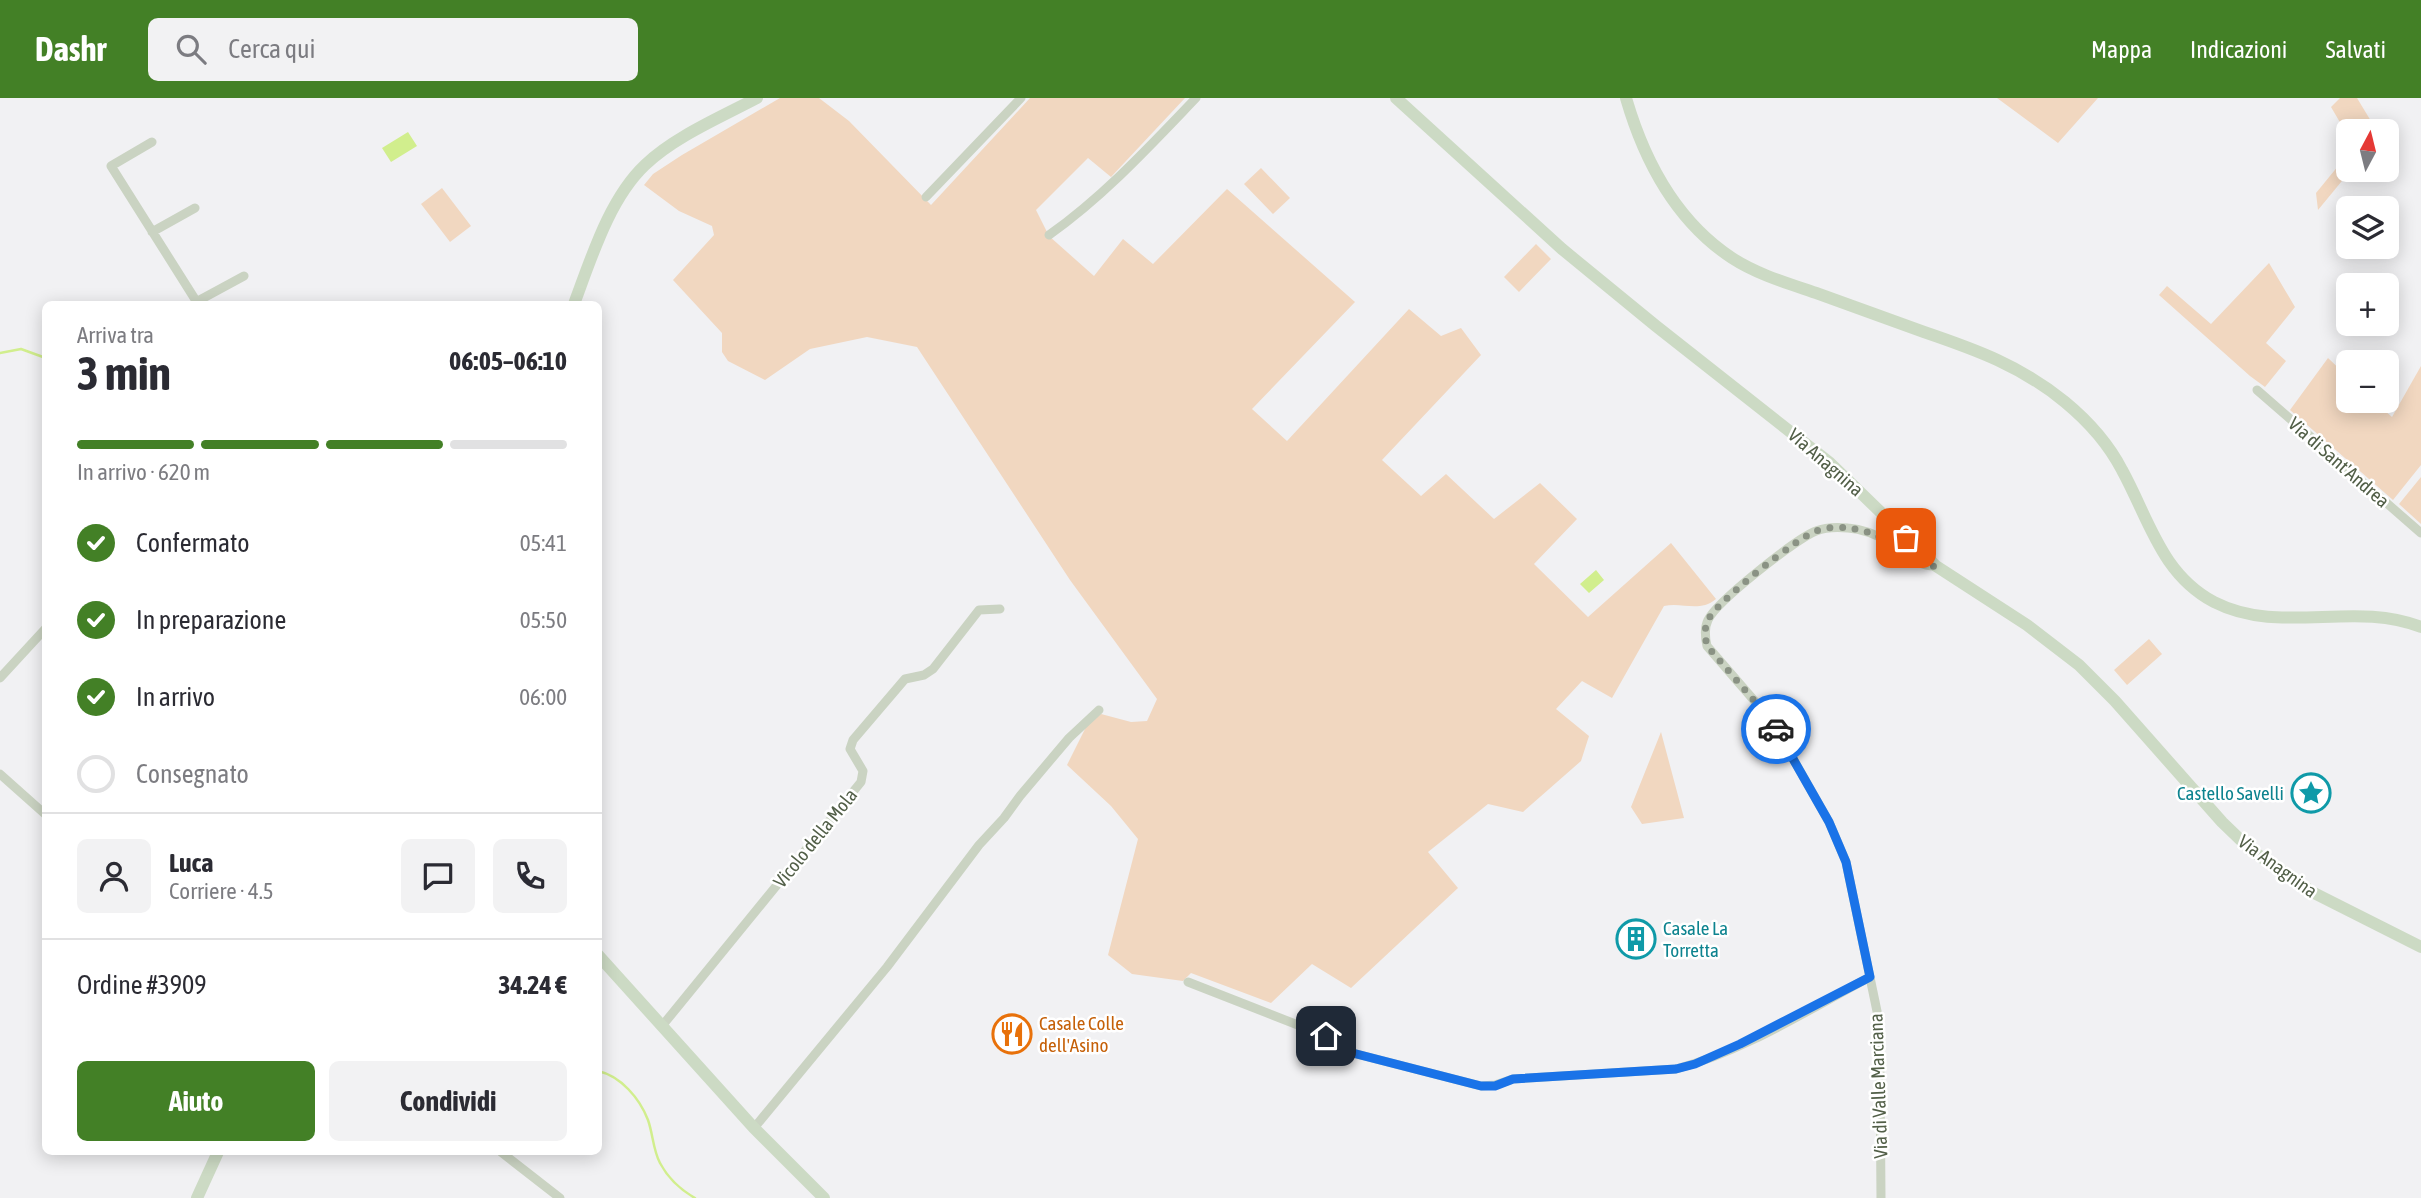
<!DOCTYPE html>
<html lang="it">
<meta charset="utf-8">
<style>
:root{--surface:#fff;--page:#f2f2f3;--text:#2b2b33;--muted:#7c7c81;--line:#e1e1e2;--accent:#438026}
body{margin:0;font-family:"Asap Condensed",sans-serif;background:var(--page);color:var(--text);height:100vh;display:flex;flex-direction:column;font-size:26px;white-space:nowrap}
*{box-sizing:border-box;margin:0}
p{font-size:23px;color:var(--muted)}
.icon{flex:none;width:38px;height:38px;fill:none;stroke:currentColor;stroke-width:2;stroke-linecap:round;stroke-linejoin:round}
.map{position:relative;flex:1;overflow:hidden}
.details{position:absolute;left:42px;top:203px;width:560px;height:854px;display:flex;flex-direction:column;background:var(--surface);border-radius:10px;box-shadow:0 4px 18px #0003}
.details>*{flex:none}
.needle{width:46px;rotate:7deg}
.controls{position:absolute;left:2336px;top:21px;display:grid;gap:14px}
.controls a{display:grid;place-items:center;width:63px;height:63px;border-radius:10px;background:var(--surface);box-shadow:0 4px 18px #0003;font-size:35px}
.pin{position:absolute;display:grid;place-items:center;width:60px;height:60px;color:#fff;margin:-30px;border-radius:14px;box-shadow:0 4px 10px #0006}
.courier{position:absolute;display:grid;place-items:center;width:70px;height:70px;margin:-35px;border:5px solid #1a73e8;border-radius:50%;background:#fff;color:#222;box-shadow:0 2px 9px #0007}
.headline em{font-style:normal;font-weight:700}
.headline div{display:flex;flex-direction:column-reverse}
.headline{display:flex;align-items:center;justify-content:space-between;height:119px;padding:0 35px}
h1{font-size:46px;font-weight:700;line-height:52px}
.bar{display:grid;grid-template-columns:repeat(4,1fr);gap:10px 7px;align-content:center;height:84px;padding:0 35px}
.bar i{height:9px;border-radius:5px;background:var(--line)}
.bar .active{background:var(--accent)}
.bar p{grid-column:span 4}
.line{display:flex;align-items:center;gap:18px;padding:0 35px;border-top:2px solid var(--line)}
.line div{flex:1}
.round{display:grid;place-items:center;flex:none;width:74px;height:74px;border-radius:10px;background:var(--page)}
ol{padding:0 35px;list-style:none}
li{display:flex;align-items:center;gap:21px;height:77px}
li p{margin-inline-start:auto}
li .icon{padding:7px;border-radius:50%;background:var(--accent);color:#fff;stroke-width:4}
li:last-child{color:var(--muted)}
li i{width:38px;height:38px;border:4px solid var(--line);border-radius:50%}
.button{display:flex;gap:14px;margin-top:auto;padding:14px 35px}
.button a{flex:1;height:80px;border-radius:10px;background:var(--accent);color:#fff;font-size:28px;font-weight:700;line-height:80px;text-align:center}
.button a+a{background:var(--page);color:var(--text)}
header{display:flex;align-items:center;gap:42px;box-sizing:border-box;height:98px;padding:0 35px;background:var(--accent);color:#fff}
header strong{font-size:33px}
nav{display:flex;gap:38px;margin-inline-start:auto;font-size:24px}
.search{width:490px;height:63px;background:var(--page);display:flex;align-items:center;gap:18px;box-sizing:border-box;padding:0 24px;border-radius:10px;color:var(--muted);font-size:26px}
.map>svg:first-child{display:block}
.green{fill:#f1d7c0}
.water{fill:#d1ee8d}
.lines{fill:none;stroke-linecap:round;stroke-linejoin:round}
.stream{stroke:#d1ee8d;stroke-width:2.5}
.street{stroke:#cad3c2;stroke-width:9}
.secondary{stroke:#ccdac4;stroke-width:12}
.done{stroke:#8a9284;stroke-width:7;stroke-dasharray:0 12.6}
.route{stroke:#1a73e8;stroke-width:9}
.labels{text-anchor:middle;stroke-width:5;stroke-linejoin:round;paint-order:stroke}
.street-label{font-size:19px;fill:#525f48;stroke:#fff}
.culture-label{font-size:19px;fill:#0d838f;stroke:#fff;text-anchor:end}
.food-label{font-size:19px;fill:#c56008;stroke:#fff;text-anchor:start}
</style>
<header>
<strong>Dashr</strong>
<div class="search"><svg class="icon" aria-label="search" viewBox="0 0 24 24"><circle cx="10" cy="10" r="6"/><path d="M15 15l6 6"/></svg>Cerca qui</div>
<nav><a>Mappa</a><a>Indicazioni</a><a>Salvati</a></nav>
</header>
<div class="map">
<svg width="2421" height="1100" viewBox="0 0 2421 1100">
<rect width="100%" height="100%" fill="#f1f1f3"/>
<path class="green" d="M780,0H819L849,23L931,107L1030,0H1185L1111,79L1088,60L1036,112L1049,138L1094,178L1123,141L1153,166L1227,91L1355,204L1252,311L1287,343L1409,211L1441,238L1461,230L1481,257L1382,362L1421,398L1446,376L1494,421L1540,385L1577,421L1534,466L1588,519L1671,445L1716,501C1699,515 1683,504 1664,508L1612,600L1582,583L1556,611L1589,638L1581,663L1523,714L1488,706L1428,754L1458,790L1351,890L1312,866L1271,905L1191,875L1183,883L1132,876L1108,857L1138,741L1111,708L1067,667L1087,627L1101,616L1131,624L1147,623L1157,601L1070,482L917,249L867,239L810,251L765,282L728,263L722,254V235L673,182L714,137L712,128L679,113L644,87L653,76L682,57Z
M1997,0H2098L2058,45Z
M2340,0H2357L2377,33H2348V38L2331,9Z
M2348,56V72H2351L2318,112L2316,95Z
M1261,70L1290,100L1273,116L1244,86Z
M442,90L471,128L450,144L421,106Z
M1536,146L1551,161L1519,194L1504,179Z
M2269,165L2295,209L2266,245L2286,263L2265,289L2250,278L2159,197L2167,188L2211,226Z
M2328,260L2348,279V303H2374L2392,319L2421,268V367L2393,402L2290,312Z
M2421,379V426L2399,406Z
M2149,541L2162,556L2127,587L2114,572Z
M1661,634L1684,720L1642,726L1631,709Z"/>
<path class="water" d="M408,34L417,48L391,64L382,50Z
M1596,472L1604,482L1589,495L1580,486Z"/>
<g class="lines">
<path class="stream" d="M0,255L21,251L43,259L46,267
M598,973C621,978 640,1001 648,1022C653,1036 653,1052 660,1065C668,1080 681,1092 695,1100"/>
<path class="street" d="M152,44L111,68L198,206
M926,99L1021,0
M152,134L195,110
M1049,137C1104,98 1149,49 1196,0
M196,204L244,178
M2257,292L2421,435
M0,580L46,530
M0,676L46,717
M1188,884L1326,938L1337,951L1481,988L1495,987L1513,981L1676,971C1744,953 1808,912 1870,879
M662,928L861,684L863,673L850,651L853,642L905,581L924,577L933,571L979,512L1000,511
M754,1030L887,869L979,747L1004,720L1020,698L1069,640L1099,612
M501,1054L560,1100
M1881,1100L1880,968L1878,918L1846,764L1829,724L1771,622L1707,548C1705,539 1704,530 1708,522C1716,504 1797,440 1816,433C1826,429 1838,429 1848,430C1862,431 1877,437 1889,444C1905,453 1916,469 1936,468"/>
<path class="secondary" d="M1396,0L1562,151L1656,228L1830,365L1936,468L2027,527L2079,567L2115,603L2222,724L2251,752L2312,794L2421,849
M1626,0C1644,62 1676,123 1732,160C1758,177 1790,186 1819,196C1854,209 1889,221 1924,234C1977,252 2021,268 2065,304C2088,323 2108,345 2122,372C2149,421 2161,476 2214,504C2280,538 2354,502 2421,529
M574,206C591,161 609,101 645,67C674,39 721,19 757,0
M598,857L754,1030L824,1100
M197,1100L218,1054"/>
</g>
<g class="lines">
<path class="done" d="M1776,631L1771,622L1707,548C1705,539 1704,530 1708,522C1716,504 1797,440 1816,433C1826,429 1838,429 1848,430C1862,431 1877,437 1889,444C1905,453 1916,470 1936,468L1906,440"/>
<path class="route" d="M1326,938L1337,951L1481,988H1495L1513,981L1676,971L1695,966L1740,946L1870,879L1846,764L1829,724L1776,631"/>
</g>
<defs>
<g id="sight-ring" transform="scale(2.0125)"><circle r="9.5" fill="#fff" stroke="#0f9aa8" stroke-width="1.5"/><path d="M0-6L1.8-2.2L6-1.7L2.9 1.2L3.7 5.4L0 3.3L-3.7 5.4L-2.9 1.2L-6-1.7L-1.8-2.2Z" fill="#0f9aa8"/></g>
<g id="building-ring" transform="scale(2.0125)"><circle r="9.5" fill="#fff" stroke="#0f9aa8" stroke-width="1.5"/><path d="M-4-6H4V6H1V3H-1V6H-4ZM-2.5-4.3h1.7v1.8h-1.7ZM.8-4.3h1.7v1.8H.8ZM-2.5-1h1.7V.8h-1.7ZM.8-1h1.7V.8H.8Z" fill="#0f9aa8"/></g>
<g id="restaurant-ring" transform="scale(2.0125)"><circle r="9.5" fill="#fff" stroke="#e8710a" stroke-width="1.5"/><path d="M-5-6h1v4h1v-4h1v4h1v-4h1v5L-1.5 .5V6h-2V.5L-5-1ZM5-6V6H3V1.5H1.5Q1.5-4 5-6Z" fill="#e8710a"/></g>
</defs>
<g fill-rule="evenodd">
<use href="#sight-ring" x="2311" y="695"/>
<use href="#building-ring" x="1636" y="841"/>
<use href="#restaurant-ring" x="1012" y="936"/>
</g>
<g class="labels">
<g class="street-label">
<text transform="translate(1826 364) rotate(41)" y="7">Via Anagnina</text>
<text transform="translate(2339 364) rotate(41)" y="7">Via di Sant'Andrea</text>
<text transform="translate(815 740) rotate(-51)" y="7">Vicolo della Mola</text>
<text transform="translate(2278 768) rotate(36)" y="7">Via Anagnina</text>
<text transform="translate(1878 988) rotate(-92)" y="7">Via di Valle Marciana</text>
</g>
<g class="culture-label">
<text x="2284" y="702">Castello Savelli</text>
<text x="1663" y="837" text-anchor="start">Casale La<tspan x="1663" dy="22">Torretta</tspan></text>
</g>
<g class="food-label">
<text x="1039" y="932">Casale Colle<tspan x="1039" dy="22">dell'Asino</tspan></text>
</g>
</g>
</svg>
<div class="controls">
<a><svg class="needle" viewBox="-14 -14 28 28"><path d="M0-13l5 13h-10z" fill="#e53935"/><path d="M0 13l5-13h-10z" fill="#7c7c81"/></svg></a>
<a><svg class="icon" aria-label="layers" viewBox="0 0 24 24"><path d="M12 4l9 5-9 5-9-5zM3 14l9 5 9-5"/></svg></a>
<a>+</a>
<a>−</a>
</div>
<div class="pin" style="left:1906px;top:440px;background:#ea580c"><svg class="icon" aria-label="bag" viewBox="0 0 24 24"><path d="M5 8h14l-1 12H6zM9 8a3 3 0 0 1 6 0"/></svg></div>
<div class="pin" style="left:1326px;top:938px;background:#1f2937"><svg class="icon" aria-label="home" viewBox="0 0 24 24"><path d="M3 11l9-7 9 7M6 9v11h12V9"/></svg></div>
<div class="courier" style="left:1776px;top:631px"><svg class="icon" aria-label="car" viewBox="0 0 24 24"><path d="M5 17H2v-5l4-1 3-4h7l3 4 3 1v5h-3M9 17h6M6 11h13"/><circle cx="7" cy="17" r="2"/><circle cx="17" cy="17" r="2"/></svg></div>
<section class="details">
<div class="headline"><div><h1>3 min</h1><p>Arriva tra</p></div><em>06:05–06:10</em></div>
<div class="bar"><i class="active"></i><i class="active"></i><i class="active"></i><i></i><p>In arrivo · 620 m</p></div>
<ol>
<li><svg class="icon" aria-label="check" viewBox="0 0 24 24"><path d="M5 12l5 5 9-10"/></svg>Confermato<p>05:41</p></li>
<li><svg class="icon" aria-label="check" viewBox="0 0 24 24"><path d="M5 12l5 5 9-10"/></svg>In preparazione<p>05:50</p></li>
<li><svg class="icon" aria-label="check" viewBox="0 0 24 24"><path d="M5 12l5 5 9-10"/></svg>In arrivo<p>06:00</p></li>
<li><i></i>Consegnato</li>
</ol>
<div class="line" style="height:126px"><a class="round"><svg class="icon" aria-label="person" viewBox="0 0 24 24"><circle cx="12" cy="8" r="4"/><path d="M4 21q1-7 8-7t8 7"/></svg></a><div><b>Luca</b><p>Corriere · 4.5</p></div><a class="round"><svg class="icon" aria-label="chat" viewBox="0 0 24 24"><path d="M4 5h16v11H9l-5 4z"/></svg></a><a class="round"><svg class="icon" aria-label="phone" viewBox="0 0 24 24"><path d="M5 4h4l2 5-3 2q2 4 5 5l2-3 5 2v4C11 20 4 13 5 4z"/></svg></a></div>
<div class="line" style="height:91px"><div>Ordine #3909</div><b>34.24 €</b></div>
<div class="button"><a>Aiuto</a><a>Condividi</a></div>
</section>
</div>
